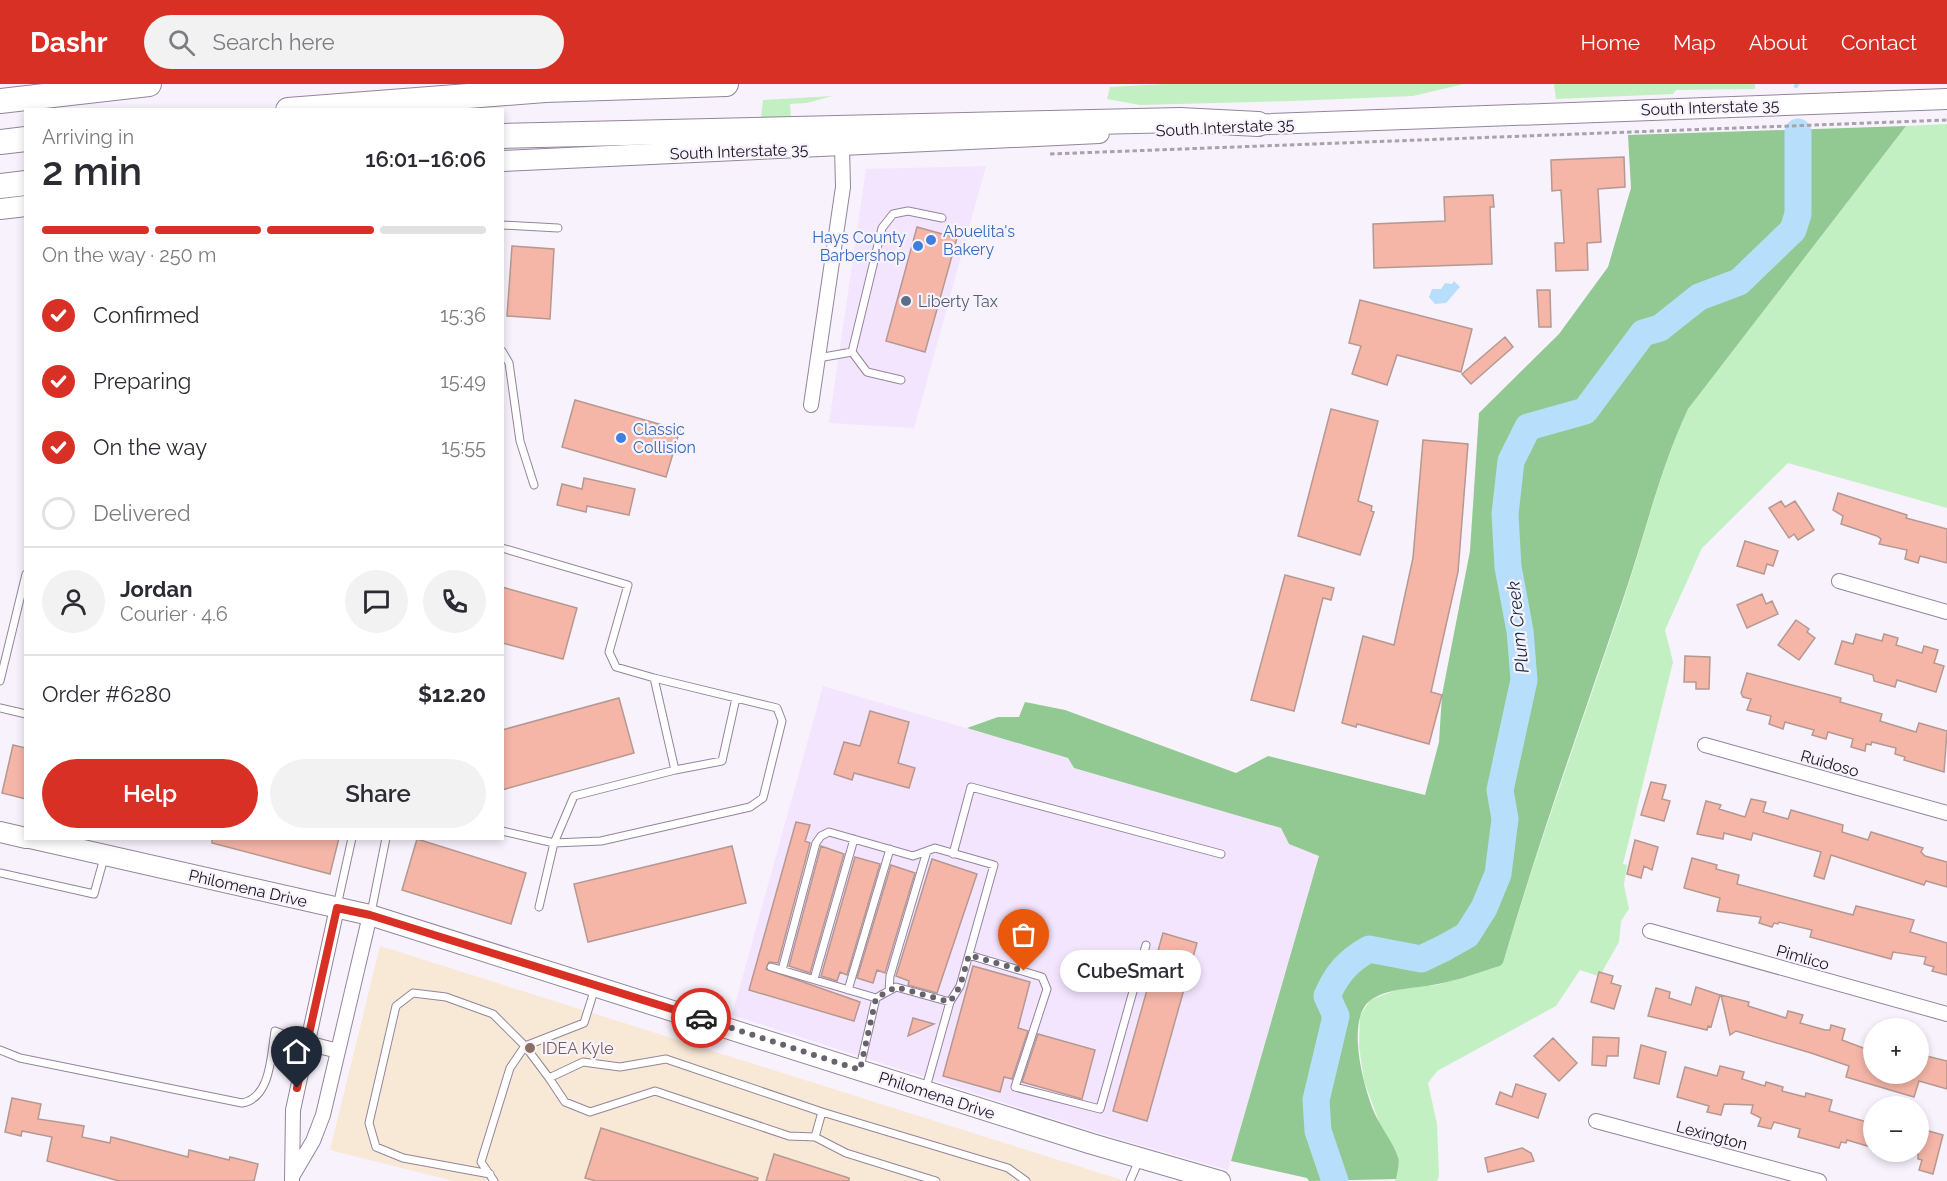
<!DOCTYPE html>
<meta charset="utf-8">
<style>
:root{--surface:#fff;--page:#f2f2f3;--text:#2b2b33;--muted:#7c7c81;--line:#e1e1e2;--accent:#d93025}
body{margin:0;font-family:Raleway,sans-serif;background:var(--page);color:var(--text);height:100vh;display:flex;flex-direction:column;font-size:22px;white-space:nowrap}
*{box-sizing:border-box;margin:0}
p{font-size:20px;color:var(--muted)}
.icon{flex:none;width:33px;height:33px;fill:none;stroke:currentColor;stroke-width:2;stroke-linecap:round;stroke-linejoin:round}
.map{position:relative;flex:1;overflow:hidden}
.side{position:absolute;left:24px;top:24px;width:480px;height:732px;display:flex;flex-direction:column;background:var(--surface);border-radius:0px;box-shadow:0 3px 9px #0003}
.side>*{flex:none}
.controls{position:absolute;left:1863px;top:934px;display:grid;gap:12px}
.controls a{display:grid;place-items:center;width:66px;height:66px;border-radius:50%;background:var(--surface);box-shadow:0 3px 9px #0003;font-size:30px}
.pin{position:absolute;display:grid;place-items:center;width:51px;height:51px;color:#fff;margin:-62px -26px;border-radius:50% 50% 50% 0;rotate:-45deg;box-shadow:0 0 6px #0007}
.pin .icon{rotate:45deg}
.courier{position:absolute;display:grid;place-items:center;width:60px;height:60px;margin:-30px;border:4px solid #d93025;border-radius:50%;background:#fff;color:#222;box-shadow:0 2px 8px #0007}
.bubble{position:absolute;height:42px;border-radius:21px;background:var(--surface);box-shadow:0 3px 9px #0003;font-size:20px;font-weight:600;line-height:42px;text-align:center}
.head em{font-style:normal;font-weight:600}
.head div{display:flex;flex-direction:column-reverse}
.head{display:flex;align-items:center;justify-content:space-between;height:102px;padding:0 18px}
h1{font-size:39px;font-weight:600;line-height:45px}
.bar{display:grid;grid-template-columns:repeat(4,1fr);gap:9px 6px;align-content:center;height:72px;padding:0 18px}
.bar i{height:8px;border-radius:4px;background:var(--line)}
.bar .selected{background:var(--accent)}
.bar p{grid-column:span 4}
.line{display:flex;align-items:center;gap:15px;padding:0 18px;border-top:2px solid var(--line)}
.line div{flex:1}
.round{display:grid;place-items:center;flex:none;width:63px;height:63px;border-radius:32px;background:var(--page)}
ol{padding:0 18px;list-style:none}
li{display:flex;align-items:center;gap:18px;height:66px}
li p{margin-inline-start:auto}
li .icon{padding:6px;border-radius:50%;background:var(--accent);color:#fff;stroke-width:4}
li:last-child{color:var(--muted)}
li i{width:33px;height:33px;border:3px solid var(--line);border-radius:50%}
.primary-button{display:flex;gap:12px;margin-top:auto;padding:12px 18px}
.primary-button a{flex:1;height:69px;border-radius:36px;background:var(--accent);color:#fff;font-size:24px;font-weight:600;line-height:69px;text-align:center}
.primary-button a+a{background:var(--page);color:var(--text)}
header{display:flex;align-items:center;gap:36px;box-sizing:border-box;height:84px;padding:0 30px;background:var(--accent);color:#fff}
header strong{font-size:28px}
nav{display:flex;gap:33px;margin-inline-start:auto;font-size:21px}
.search{width:420px;height:54px;background:var(--page);display:flex;align-items:center;gap:15px;box-sizing:border-box;padding:0 21px;border-radius:33px;color:var(--muted);font-size:22px}
.map>svg:first-child{display:block}
.built{fill:#f4e5fe}
.education{fill:#f8e8d6}
.green{fill:#c3f0c2}
.forest{fill:#92c891}
.water{fill:#b7dffb}
.lines{fill:none;stroke-linecap:round;stroke-linejoin:round}
.stream{stroke:#b7dffb;stroke-width:4.5}
.river{stroke:#b7dffb;stroke-width:27}
.building{fill:#f5b6a8;stroke:#b59891;stroke-width:1.5}
.lane-casing{stroke:#93859c;stroke-width:9}
.street-casing{stroke:#93859c;stroke-width:16}
.secondary-casing{stroke:#93859c;stroke-width:22}
.highway-casing{stroke:#93859c;stroke-width:26}
.path{stroke:#a8a2ac;stroke-width:3;stroke-dasharray:4.5 3;stroke-linecap:butt}
.lane{stroke:#fff;stroke-width:7}
.street{stroke:#fff;stroke-width:14}
.secondary{stroke:#fff;stroke-width:20}
.highway{stroke:#fff;stroke-width:24}
.done{stroke:#67626b;stroke-width:6;stroke-dasharray:0 10.8}
.route{stroke:#d93025;stroke-width:8}
.shop-dot{fill:#3f7fe0;stroke:#f8f2fc;stroke-width:2}
.service-dot{fill:#5c6f8a;stroke:#f8f2fc;stroke-width:2}
.education-dot{fill:#8d6e63;stroke:#f8f2fc;stroke-width:2}
.labels{text-anchor:middle;stroke-width:4.5;stroke-linejoin:round;paint-order:stroke}
.street-label{font-size:16px;fill:#19141d;stroke:#f8f2fc}
.shop-label{font-size:16px;fill:#366cbe;stroke:#f8f2fc;text-anchor:start}
.service-label{font-size:16px;fill:#4e5e75;stroke:#f8f2fc;text-anchor:start}
.education-label{font-size:16px;fill:#785e54;stroke:#f8f2fc;text-anchor:start}
.water-label{font-size:18px;font-style:italic;fill:#0f2e41;stroke:#f8f2fc}
</style>
<header>
<strong>Dashr</strong>
<div class="search"><svg class="icon" aria-label="search" viewBox="0 0 24 24"><circle cx="10" cy="10" r="6"/><path d="M15 15l6 6"/></svg>Search here</div>
<nav><a>Home</a><a>Map</a><a>About</a><a>Contact</a></nav>
</header>
<div class="map">
<svg width="1947" height="1097" viewBox="0 0 1947 1097">
<rect width="100%" height="100%" fill="#f8f2fc"/>
<path class="built" d="M986,82L914,344L829,339L866,85Z
M823,602L1068,674L1074,684L1281,744L1289,760L1319,772L1228,1086L1098,1049L732,931Z"/>
<path class="education" d="M380,862L1125,1097H454L330,1066Z"/>
<path class="green" d="M1165,0H1464L1413,12L1292,17L1140,21L1107,15L1110,3Z
M1554,0H1755V5L1676,6L1673,10L1556,15Z
M832,12L807,19L790,20L791,34L761,33L763,16Z
M1947,40V424L1788,379L1702,464L1665,546L1673,578L1623,780L1627,781L1624,801L1629,825L1621,837L1619,858L1602,888H1600L1598,892L1580,886L1556,922L1437,987L1428,999L1437,1040L1439,1092L1437,1097H1395L1398,1072L1381,1043L1364,997L1359,962L1360,932L1370,916L1399,905L1437,901L1500,882L1503,879C1540,755 1584,634 1625,511C1646,448 1660,385 1688,325L1906,42Z"/>
<path class="forest" d="M1906,42L1688,325C1659,387 1645,451 1623,515C1582,636 1539,756 1503,879L1500,882C1480,888 1459,896 1438,900C1416,905 1392,903 1372,915C1344,933 1364,1004 1374,1028C1380,1042 1394,1060 1398,1073C1400,1079 1397,1089 1396,1095L1309,1097L1307,1094L1231,1077L1319,772L1289,760L1281,744L1074,684L1068,674L967,644L998,633H1019L1025,618L1065,626L1236,689L1268,672L1425,711L1439,658L1442,611L1470,467L1479,329L1559,250L1608,183L1631,104L1628,51Z"/>
<path class="water" d="M1454,197L1460,203L1446,219L1435,220L1429,213L1432,205H1441L1445,199L1452,200Z"/>
<g class="lines">
<path class="stream" d="M1796,2L1797,0"/>
<path class="river" d="M1335,1097L1318,1047L1316,1016L1336,932L1327,912C1337,889 1348,877 1369,865L1421,875L1444,864L1467,851L1484,824L1498,790L1505,735L1500,706L1524,596L1520,547L1508,483L1505,430L1511,377L1528,343L1585,327L1643,249L1660,244L1699,213L1739,198L1793,146L1798,130V48"/>
</g>
<path class="building" d="M1624,73L1625,103L1598,105L1601,158L1587,159L1588,186L1556,187L1555,159H1564L1561,106L1552,107L1551,76Z
M1493,111L1494,123H1490L1492,180L1374,184L1373,140L1445,137L1444,113Z
M917,143L957,154L925,268L886,257Z
M512,162L554,165L550,235L507,232Z
M1537,206H1550L1551,243H1539Z
M1360,216L1472,245L1461,288L1397,271L1387,301L1352,290L1361,262L1349,259Z
M1505,253L1513,263L1471,300L1462,290Z
M575,316L680,346L666,393L562,363Z
M1331,325L1378,337L1358,417L1372,422L1371,427L1374,428L1360,471L1298,452Z
M1423,356L1468,360L1458,488L1431,608L1442,611L1429,660L1357,640L1356,643L1342,639L1363,552L1394,561L1413,474Z
M584,394L635,405L629,431L587,422L586,428L557,421L562,400L582,405Z
M1838,409L1907,431L1906,434L1947,445V479L1920,472L1918,479L1905,475L1907,466L1879,460L1881,455L1877,452L1841,440L1843,432L1833,426Z
M1781,417L1785,423L1795,417L1814,446L1798,456L1794,450L1789,454L1769,424Z
M1745,457L1778,467L1773,482L1767,480L1764,490L1737,482Z
M1285,491L1334,504L1331,516L1323,514L1294,627L1251,616Z
M502,503L577,524L563,575L502,559Z
M1762,510L1766,520L1772,517L1778,530L1747,544L1737,521Z
M1796,536L1809,545L1807,548L1815,554L1799,576L1778,561Z
M1856,550L1882,557L1884,550L1898,554L1896,561L1922,569L1924,562L1938,566L1934,579L1944,582L1936,608L1897,596L1895,603L1874,597L1873,591L1835,580L1842,557L1853,560Z
M1685,572L1710,573L1709,605H1696V598H1684Z
M1747,589L1841,614L1840,618L1882,630L1880,637L1883,638L1916,648L1919,639L1947,647L1944,688L1904,676L1905,673L1895,670L1896,664L1872,658L1871,661L1866,660L1865,667L1851,663L1853,655L1828,648L1826,655L1812,651L1814,646L1785,638L1783,645L1769,640L1771,632L1747,626L1751,615L1743,613L1741,609Z
M619,614L634,669L502,706V646Z
M870,627L909,638L898,679L915,684L909,704L854,689L852,696L834,690L844,658L860,662Z
M13,661L26,664V715L2,709Z
M1651,698L1666,701L1662,715L1670,717L1664,737L1641,731Z
M1751,715L1766,718L1763,728L1788,735L1791,726L1843,741L1842,748L1868,756L1871,748L1923,764L1921,768L1925,772L1947,778V803L1926,797L1924,801L1918,799L1831,771L1824,795L1814,792L1821,768L1753,749L1751,756L1724,749L1723,755L1697,750L1706,717L1721,721L1719,725L1745,733Z
M796,738L810,741L805,757L810,759L778,879L769,878L766,885L860,918L854,937L749,906Z
M212,754H339L330,790L212,759Z
M417,755L526,789L511,840L402,806Z
M1635,756L1658,763L1652,786L1644,782L1641,794L1627,790Z
M732,762L746,819L588,858L574,800Z
M821,762L844,770L810,889L789,882Z
M855,773L880,780L847,891L840,888L837,897L821,892Z
M1692,774L1717,781L1716,785L1739,791L1737,800L1853,831L1856,822L1914,836L1910,848L1947,859V891L1932,887L1934,883L1924,880L1926,873L1893,868L1891,875L1810,853L1812,846L1779,838L1778,840L1774,839L1772,843L1759,839L1761,833L1717,827L1720,814L1684,804Z
M932,775L977,790L937,909L908,901L909,897L896,892Z
M891,781L915,789L885,889L877,886L873,899L857,894Z
M1163,849L1197,859L1147,1037L1113,1027Z
M973,882L1030,898L1018,944L1028,947L1012,995L1004,993L1000,1008L943,992Z
M1599,888L1613,892L1611,899L1621,902L1614,925L1591,918Z
M1696,903L1720,911L1711,943L1708,942L1707,946L1648,932L1656,904L1670,908L1669,914L1691,921Z
M1721,911L1749,918L1748,922L1786,934L1788,927L1803,931L1800,939L1825,946H1830L1831,941L1845,945L1842,956L1874,968V990H1918V970L1947,977V1005L1919,997L1914,1013L1846,993L1849,982L1811,969L1736,947L1730,951Z
M913,934L934,940L908,952Z
M1038,950L1095,966L1082,1015L1022,998Z
M1593,953L1619,954L1618,972H1607L1606,982L1592,981Z
M1553,954L1577,979L1559,997L1534,972Z
M1641,961L1666,968L1659,1000L1634,994Z
M1720,982L1744,988L1742,995L1765,1002L1766,998L1783,1003L1782,1007L1805,1013L1806,1009L1832,1016L1829,1027L1874,1040V1064L1847,1056L1846,1059L1841,1058L1839,1064L1798,1053L1800,1045L1774,1038L1771,1045L1758,1042L1761,1034L1751,1029L1753,1021L1724,1020L1721,1031L1707,1028L1709,1022L1677,1013L1685,983L1717,992Z
M1516,1000L1546,1010L1538,1034L1496,1020L1500,1008L1512,1013Z
M12,1014L41,1020L38,1035L84,1042L82,1053L110,1059L111,1053L188,1073L189,1066L229,1076L230,1073L258,1080L254,1097H119L47,1077L52,1053L22,1047L21,1052L5,1048Z
M601,1044L758,1094L757,1097H596L585,1094Z
M1918,1044L1943,1051L1933,1090L1919,1086L1922,1076L1918,1075Z
M1522,1064L1531,1069L1534,1077L1488,1088L1485,1074Z
M774,1070L849,1094V1097H766Z"/>
<g class="lines">
<g class="lane-casing">
<path id="lane" d="M502,141L558,144
M502,267L509,279L520,357L534,401
M852,268L867,288L901,296
M818,274L852,268L882,144L893,130L908,127L942,134
M502,464L628,501L609,568L616,583L654,594L675,686L574,712L554,759L502,747
M0,597L26,490
M0,624L26,630
M675,686L722,677L736,614
M953,770L971,703L1221,770
M0,789L94,810L104,774
M337,822L352,754
M539,823L554,759L601,757L750,723L763,714L782,637L777,624L654,594
M371,829L386,754
M969,871L1042,893L1047,905L1015,1003L1100,1025L1146,861
M771,883L876,914L860,983
M782,886L816,759L821,752L829,748L913,772L935,764L994,781L960,902L950,918
M814,895L854,755
M595,904L584,939L525,962L549,994L583,978L620,983L666,975L822,1028L815,1053L846,1069L936,1097
M848,906L890,765
M889,907L890,892L927,767
M876,914L896,903L950,918L925,1007
M0,966L20,974L242,1019C271,1014 271,971 275,947L307,959
M549,994L565,1018L590,1028L655,1007L789,1052L815,1053
M822,1028L1008,1084L1026,1097
M490,1090L403,1074L376,1063L369,1039L396,922L413,909L446,913L493,930L525,962L510,984L481,1078L494,1097
M1130,1097L1139,1076"/>
</g>
<g class="street-casing">
<path id="street" d="M811,321L843,103L842,63
M1839,497L1947,528
M1705,661L1947,729
M1650,847L1947,930
M307,959L338,967
M1596,1037L1819,1097
M293,1091L313,1057L323,1031L370,831
M292,1097L293,1026L337,824"/>
</g>
<g class="secondary-casing">
<path id="secondary" d="M1245,41L1947,15
M502,77L1099,49
M0,125L26,122
M0,748L26,754
M30,754L370,831L1092,1060L1220,1097"/>
</g>
<g class="highway-casing">
<path id="highway" d="M0,17L149,0
M288,26L545,6L726,0
M502,52L1180,36L1258,40
M0,58L26,55
M0,102L26,99"/>
</g>
<path class="path" d="M1050,70L1947,36"/>
<use href="#lane" class="lane"/>
<use href="#street" class="street"/>
<use href="#secondary" class="secondary"/>
<use href="#highway" class="highway"/>
</g>
<g class="lines">
<path class="done" d="M701,934L860,986L876,914L896,903L950,918L960,902L969,871L1024,887"/>
<path class="route" d="M297,1004L337,824L370,831L701,934"/>
</g>
<g class="shop-dot">
<circle cx="931" cy="156" r="6"/>
<circle cx="918" cy="162" r="6"/>
<circle cx="621" cy="354" r="6"/>
</g>
<circle class="service-dot" cx="906" cy="217" r="6"/>
<circle class="education-dot" cx="530" cy="964" r="6"/>
<g class="labels">
<g class="street-label">
<text transform="translate(1710 23) rotate(-2)" y="6">South Interstate 35</text>
<text transform="translate(1225 43) rotate(-3)" y="6">South Interstate 35</text>
<text transform="translate(739 67) rotate(-2)" y="6">South Interstate 35</text>
<text transform="translate(1830 679) rotate(16)" y="6">Ruidoso</text>
<text transform="translate(248 804) rotate(13)" y="6">Philomena Drive</text>
<text transform="translate(1803 873) rotate(16)" y="6">Pimlico</text>
<text transform="translate(937 1011) rotate(18)" y="6">Philomena Drive</text>
<text transform="translate(1712 1051) rotate(15)" y="6">Lexington</text>
</g>
<g class="shop-label">
<text x="943" y="153">Abuelita's<tspan x="943" dy="18">Bakery</tspan></text>
<text x="906" y="159" text-anchor="end">Hays County<tspan x="906" dy="18">Barbershop</tspan></text>
<text x="633" y="351">Classic<tspan x="633" dy="18">Collision</tspan></text>
</g>
<g class="service-label">
<text x="918" y="223">Liberty Tax</text>
</g>
<g class="education-label">
<text x="542" y="970">IDEA Kyle</text>
</g>
<g class="water-label">
<text transform="translate(1518 543) rotate(-96)" y="6">Plum Creek</text>
</g>
</g>
</svg>
<div class="controls">
<a>+</a>
<a>−</a>
</div>
<div class="pin" style="left:1024px;top:887px;background:#ea580c"><svg class="icon" aria-label="bag" viewBox="0 0 24 24"><path d="M5 8h14l-1 12H6zM9 8a3 3 0 0 1 6 0"/></svg></div>
<div class="pin" style="left:297px;top:1004px;background:#1f2937"><svg class="icon" aria-label="home" viewBox="0 0 24 24"><path d="M3 11l9-7 9 7M6 9v11h12V9"/></svg></div>
<div class="courier" style="left:701px;top:934px"><svg class="icon" aria-label="car" viewBox="0 0 24 24"><path d="M5 17H2v-5l4-1 3-4h7l3 4 3 1v5h-3M9 17h6M6 11h13"/><circle cx="7" cy="17" r="2"/><circle cx="17" cy="17" r="2"/></svg></div>
<div class="bubble" style="left:1060px;top:866px;width:141px">CubeSmart</div>
<section class="side">
<div class="head"><div><h1>2 min</h1><p>Arriving in</p></div><em>16:01–16:06</em></div>
<div class="bar"><i class="selected"></i><i class="selected"></i><i class="selected"></i><i></i><p>On the way · 250 m</p></div>
<ol>
<li><svg class="icon" aria-label="check" viewBox="0 0 24 24"><path d="M5 12l5 5 9-10"/></svg>Confirmed<p>15:36</p></li>
<li><svg class="icon" aria-label="check" viewBox="0 0 24 24"><path d="M5 12l5 5 9-10"/></svg>Preparing<p>15:49</p></li>
<li><svg class="icon" aria-label="check" viewBox="0 0 24 24"><path d="M5 12l5 5 9-10"/></svg>On the way<p>15:55</p></li>
<li><i></i>Delivered</li>
</ol>
<div class="line" style="height:108px"><a class="round"><svg class="icon" aria-label="person" viewBox="0 0 24 24"><circle cx="12" cy="8" r="4"/><path d="M4 21q1-7 8-7t8 7"/></svg></a><div><b>Jordan</b><p>Courier · 4.6</p></div><a class="round"><svg class="icon" aria-label="chat" viewBox="0 0 24 24"><path d="M4 5h16v11H9l-5 4z"/></svg></a><a class="round"><svg class="icon" aria-label="phone" viewBox="0 0 24 24"><path d="M5 4h4l2 5-3 2q2 4 5 5l2-3 5 2v4C11 20 4 13 5 4z"/></svg></a></div>
<div class="line" style="height:78px"><div>Order #6280</div><b>$12.20</b></div>
<div class="primary-button"><a>Help</a><a>Share</a></div>
</section>
</div>
